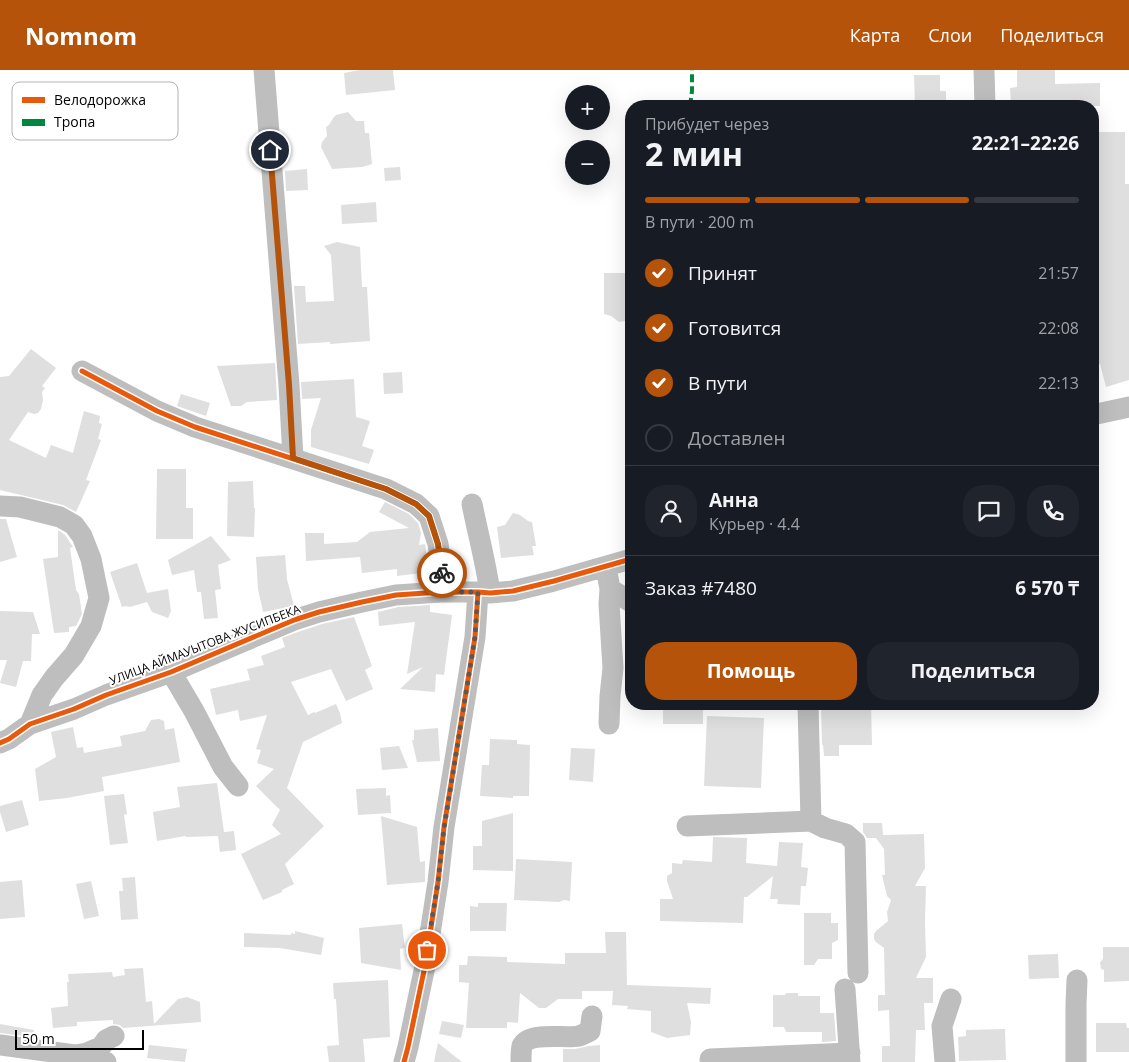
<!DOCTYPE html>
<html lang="ru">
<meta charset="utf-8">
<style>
:root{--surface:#171b24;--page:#20242c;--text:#f1f3f6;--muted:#9ea1a6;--line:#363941;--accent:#b45309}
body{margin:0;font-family:"Open Sans",sans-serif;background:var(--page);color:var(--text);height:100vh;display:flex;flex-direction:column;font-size:19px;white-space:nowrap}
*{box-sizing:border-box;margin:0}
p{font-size:16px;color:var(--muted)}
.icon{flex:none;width:28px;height:28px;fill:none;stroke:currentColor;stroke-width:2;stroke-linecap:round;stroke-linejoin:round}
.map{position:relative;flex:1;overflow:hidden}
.details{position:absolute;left:625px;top:30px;width:474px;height:610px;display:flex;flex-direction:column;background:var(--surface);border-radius:20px;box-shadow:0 5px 20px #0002}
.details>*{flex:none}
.buttons{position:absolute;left:565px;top:15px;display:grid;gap:10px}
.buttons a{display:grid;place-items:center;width:45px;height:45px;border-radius:50%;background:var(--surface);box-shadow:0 5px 20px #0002;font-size:25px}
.scale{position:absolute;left:15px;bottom:12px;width:129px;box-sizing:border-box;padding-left:5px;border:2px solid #000;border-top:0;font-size:14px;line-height:18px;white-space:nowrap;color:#000;-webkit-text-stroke:4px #fff;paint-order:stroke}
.pin{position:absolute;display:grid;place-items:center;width:42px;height:42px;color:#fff;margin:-21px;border:2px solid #fff;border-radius:50%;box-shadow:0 1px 5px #0007}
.courier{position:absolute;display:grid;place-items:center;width:50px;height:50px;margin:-25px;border:4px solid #b45309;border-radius:50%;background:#fff;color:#222;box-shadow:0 1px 6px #0007}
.head em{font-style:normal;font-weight:700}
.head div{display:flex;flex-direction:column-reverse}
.head{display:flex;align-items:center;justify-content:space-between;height:85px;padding:0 20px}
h1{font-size:32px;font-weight:700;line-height:38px}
.bar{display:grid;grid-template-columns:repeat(4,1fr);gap:8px 5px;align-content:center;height:60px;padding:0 20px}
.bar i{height:6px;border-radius:4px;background:var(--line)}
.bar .on{background:var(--accent)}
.bar p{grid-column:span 4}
.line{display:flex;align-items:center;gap:12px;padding:0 20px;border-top:1px solid var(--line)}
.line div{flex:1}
.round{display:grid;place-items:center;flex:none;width:52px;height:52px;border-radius:20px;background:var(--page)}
ol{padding:0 20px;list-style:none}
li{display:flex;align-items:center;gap:15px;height:55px}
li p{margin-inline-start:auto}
li .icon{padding:5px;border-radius:50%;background:var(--accent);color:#fff;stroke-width:4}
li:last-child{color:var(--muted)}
li i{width:28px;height:28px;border:2px solid var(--line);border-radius:50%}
.primary-button{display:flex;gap:10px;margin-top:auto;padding:10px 20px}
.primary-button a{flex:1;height:58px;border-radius:20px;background:var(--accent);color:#fff;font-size:20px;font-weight:700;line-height:58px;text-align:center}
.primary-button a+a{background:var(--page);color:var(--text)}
header{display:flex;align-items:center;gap:30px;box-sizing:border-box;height:70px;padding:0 25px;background:var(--accent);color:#fff}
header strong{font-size:24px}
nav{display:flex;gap:28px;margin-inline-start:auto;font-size:18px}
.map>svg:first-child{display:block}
.building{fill:#dfdfdf}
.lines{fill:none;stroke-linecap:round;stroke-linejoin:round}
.minor{stroke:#bebebe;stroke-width:21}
.quiet{stroke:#00873e;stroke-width:4;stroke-dasharray:8 4;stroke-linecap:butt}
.cycleway-casing{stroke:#fff;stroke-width:8}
.cycleway{stroke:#e8590c;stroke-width:5}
.done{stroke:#595959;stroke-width:5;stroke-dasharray:0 9}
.route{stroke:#b45309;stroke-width:6}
.labels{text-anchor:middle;stroke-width:4;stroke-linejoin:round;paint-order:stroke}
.street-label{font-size:12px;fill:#000;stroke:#fff}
.key{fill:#fff;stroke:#b2b2b2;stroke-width:1}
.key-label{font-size:14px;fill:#000}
</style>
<header>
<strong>Nomnom</strong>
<nav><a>Карта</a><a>Слои</a><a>Поделиться</a></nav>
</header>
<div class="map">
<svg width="1129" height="992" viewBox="0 0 1129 992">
<rect width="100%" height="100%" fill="#fff"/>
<path class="building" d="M360,0H393L395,20L346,25L344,3Z
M1017,0H1055V14L1100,13V36H1019V34L1011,35L1010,18L1017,17Z
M914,5H940V21H946V36H915Z
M348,42L356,51H364L365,63H369L372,94L362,97L332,99L321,77L322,72L327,66L326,57L329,55L333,48L336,45Z
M1092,62H1125V114H1129V310L1106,317L1100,294L1092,295Z
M400,97L401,110L385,111L384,98Z
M307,99L308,120L286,121L285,101Z
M376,132L377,152L342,154L341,135Z
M337,172L360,177L362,217H367L370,271L330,274V272L298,274L294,216H305L306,232L334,231L331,185L324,176Z
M604,203H631V248L625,251L619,252L611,246L604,244Z
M31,279L56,298L42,316L45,318L42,322L43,330L41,339L38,343L34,344L28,342L9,370L46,388L51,375L73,383L84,341L100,346L99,353L102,354L98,369L101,370L86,410L90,411L76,442L63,435L0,420V307L9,306Z
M275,293L277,330L247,332L241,336H231L217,296Z
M402,302L403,323L384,324L383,303Z
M354,309L356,347L370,351L362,376L374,380L369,394L311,377V360L321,328L302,329L301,312Z
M181,324L210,333L206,346L177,336Z
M157,399H186V438H193V469H156Z
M253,411L254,438H255L254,467L227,466L228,412Z
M385,432L409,444L418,453L421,463L419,475L425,474L429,502L397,506V499L362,503L360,487L306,491L305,463H324V474L357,472L370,462L409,458L379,442Z
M513,443L520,445L528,451L532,452L536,476H532L534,485L501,488L497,457L505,455Z
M0,449H6L17,487L0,492Z
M58,460L65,465L73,477L70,478L76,520L79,524L82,544L76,556L69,557V562L54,563L43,489L58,487Z
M211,466L231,490L218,495L221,519L215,520L218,548L204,549L201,522H197L194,500L172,505L168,490Z
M285,485L287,509L294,536L263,542L258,519L256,487Z
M137,493L147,523L168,519L171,541L168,548L152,542L147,532L130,537L126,536L122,537L110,502Z
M430,535V542L452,545L444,605L436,604L435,622L400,619L423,597L407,604L415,552L379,556L378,542L398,537Z
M0,541L33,542L40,564H32L31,591H23L16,617L0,613L7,590H0Z
M354,547L372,596L365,600L373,619L346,631L331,599L291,612L308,645L314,642L315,643L336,634L340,643L342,653L303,672L287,718L324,756L285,794L294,814L282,820V822L263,830L241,784L281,764L272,755L280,740L256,716L274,699L257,693L261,680L256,679L267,645L240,651L238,640L216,645L210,619L250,610L247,599L264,595L261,586L285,577L282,568L298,562L322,554Z
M663,634H703V654H663Z
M821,634H871L872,675H839V686H824L823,675H822Z
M707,646L764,648L761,718L704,716Z
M159,649L164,651L165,660L174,658L180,692L102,707L104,721L67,728L39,731L35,699L56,687L51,662L73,657L77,678L83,677L84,683L122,676L120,666L145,661L151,650Z
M438,658L440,691L417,692L412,670H414V660Z
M490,669L517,670V674L530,675L529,726H513V728L480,726L482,695H489Z
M399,676L408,698L382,700L380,678Z
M571,678L595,679L593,712L569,710Z
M217,713L224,762L234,761L236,780L220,782L218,766L186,767L185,766L157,771L153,742L180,737L177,717Z
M386,718V726L390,725L391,743L358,745L356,719Z
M124,724L127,744L124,745L128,773L110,775L104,726Z
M22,730L29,755L6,762L0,742V736Z
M513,743V801L473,800V776H482V751Z
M381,746L417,757L420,792L425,791V812L387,815Z
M863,753H882L883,765L924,764L925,798L915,816H926L925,852L926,887L916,908H933V933H924L925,960H916L915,992H882V976H890L889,940L878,941V925H885L884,878L876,872L874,869V864L876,861L888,851L887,842L891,830L887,826L882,805H885L884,779L876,768H867L863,762Z
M713,767L747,768L746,793L777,796L779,772L803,773L801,797L808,798L806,816H801L800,835L777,834L778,829H770L773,806L747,827H744L743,853L660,851V829H673L667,811V806L672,803V793L682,794L683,790L712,792Z
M516,789L572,792L570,831L564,830L559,832L514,830Z
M135,807L138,849L121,850L119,821H123L122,808Z
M22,810L25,847L0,849V812Z
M91,811L99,846L84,849L76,814Z
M478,833H507L506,861H470V836L478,837Z
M804,843H831V853H838V870L832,873V889H818L814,895H804Z
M402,854L405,878L400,879L401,900L361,893L359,858Z
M295,861L324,868L321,885L280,878L244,877V863L291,865V863L295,864Z
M605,862H626L627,915L711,918L710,934L687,933L691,952L690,965L667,968L651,962V941L627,939L628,936L612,935L613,921H582V929H558L546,938H539L520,923L518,953L507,952V958H466L469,913L459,912V895H467L468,886L507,887V892L565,894V883H606Z
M1103,877H1129V911L1104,912V900L1101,899L1100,892L1103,889Z
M1058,884L1059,908L1029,909L1028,885Z
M143,898L146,932L152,931L154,954L178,929L187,927L200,932L201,952L123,958L120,955L113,954V950L77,952V956L53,958L51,938L68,936L67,912H69L68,904L112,902L113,907L125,905L124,899Z
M388,910L390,967L363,969L365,992H329L327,976L339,975L336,929H334L333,913Z
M786,923H798V926H820V943H834L836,971L822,972V962H786L784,957H773V925H785Z
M442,951L464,955L461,968L439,964Z
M1096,953H1126L1127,958H1129V982H1096Z
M0,954L34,960L32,967L0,963Z
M1005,959L1006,990L959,991L958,967L966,966V960Z
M438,973L462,992H434Z
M149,975L187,979L185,992L147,988Z
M600,975V992H563V979H575L589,976Z"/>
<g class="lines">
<path class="minor" d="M264,0L289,315L293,388
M984,0L985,36
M82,301L157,341L195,357L386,419L416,434L429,446L438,474L443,508L441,522
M1092,345L1129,337
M472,434C478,464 486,493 490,523
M0,436L20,437L60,447L74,455L82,466L91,489L99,528L91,556L74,585L54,608L42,625L30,654
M606,497L610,519L609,534L613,598L610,626L609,654
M610,519L631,532
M171,602L194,641L223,697L238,716
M808,634L811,751L825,758L846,764L855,772L858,903
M0,673L9,669L30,654L74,639L106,625L171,602L294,550L319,542L362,532L396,525L441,522H478L490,523L513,521L554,511L631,489
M687,756L811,751
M845,919L850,992
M0,975L75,985L106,992
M75,985L87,983L101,977L106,970L114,966
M710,989L850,983
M404,992L408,977L425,896L438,812L444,757L475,567L478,522
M521,992C521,987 521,980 522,976C529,961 566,969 579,966C582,965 586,963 590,961L592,946
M945,992L942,956L951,929
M1076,992V934L1077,910"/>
<path class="quiet" d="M690,36L692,21V0"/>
<g class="cycleway-casing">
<path id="cycleway" d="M82,301L157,341L195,357L386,419L416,434L429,446L438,474L443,508L441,522
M0,673L9,669L30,654L74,639L106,625L171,602L294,550L319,542L362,532L396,525L441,522H478L490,523L513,521L554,511L631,489
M404,992L408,977L425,896L438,812L444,757L475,567L478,522"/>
</g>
<use href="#cycleway" class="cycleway"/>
</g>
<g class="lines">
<path class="done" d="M427,880L438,812L444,758L475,567L478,522H441L443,508L442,503"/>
<path class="route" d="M270,80L289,315L293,388L386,419L416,434L429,446L438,474L442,503"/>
</g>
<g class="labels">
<g class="street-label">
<text transform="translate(205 575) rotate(-21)" y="4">УЛИЦА АЙМАУЫТОВА ЖУСИПБЕКА</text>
</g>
</g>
<rect x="12" y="12" width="166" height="58" rx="8" class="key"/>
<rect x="22" y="27" width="23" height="6" fill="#e8590c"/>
<rect x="22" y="49" width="23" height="7" fill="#00873e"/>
<g class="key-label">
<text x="54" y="35">Велодорожка</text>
<text x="54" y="57">Тропа</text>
</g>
</svg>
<div class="buttons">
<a>+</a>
<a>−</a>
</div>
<div class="scale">50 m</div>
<div class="pin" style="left:427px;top:880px;background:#ea580c"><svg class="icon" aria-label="bag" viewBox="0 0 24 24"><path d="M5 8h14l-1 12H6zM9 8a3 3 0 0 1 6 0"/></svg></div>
<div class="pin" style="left:270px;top:80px;background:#1f2937"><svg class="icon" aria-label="home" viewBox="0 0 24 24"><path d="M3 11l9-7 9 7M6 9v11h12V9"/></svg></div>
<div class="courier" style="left:442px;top:503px"><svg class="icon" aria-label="bike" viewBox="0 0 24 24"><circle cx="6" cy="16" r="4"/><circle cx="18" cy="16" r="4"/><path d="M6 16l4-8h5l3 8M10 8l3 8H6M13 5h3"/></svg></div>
<section class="details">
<div class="head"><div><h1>2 мин</h1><p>Прибудет через</p></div><em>22:21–22:26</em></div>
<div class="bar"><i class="on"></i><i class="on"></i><i class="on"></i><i></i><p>В пути · 200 m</p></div>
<ol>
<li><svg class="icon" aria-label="check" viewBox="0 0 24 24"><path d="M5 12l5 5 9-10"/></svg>Принят<p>21:57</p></li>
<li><svg class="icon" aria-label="check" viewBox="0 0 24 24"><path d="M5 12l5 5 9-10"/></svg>Готовится<p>22:08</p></li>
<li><svg class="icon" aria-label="check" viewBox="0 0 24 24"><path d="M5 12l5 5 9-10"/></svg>В пути<p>22:13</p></li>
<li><i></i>Доставлен</li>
</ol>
<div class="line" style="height:90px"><a class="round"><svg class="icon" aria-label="person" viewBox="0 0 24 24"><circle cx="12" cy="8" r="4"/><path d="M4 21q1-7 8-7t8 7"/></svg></a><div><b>Анна</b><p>Курьер · 4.4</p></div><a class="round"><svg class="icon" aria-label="chat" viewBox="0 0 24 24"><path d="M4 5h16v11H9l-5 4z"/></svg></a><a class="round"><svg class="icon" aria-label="phone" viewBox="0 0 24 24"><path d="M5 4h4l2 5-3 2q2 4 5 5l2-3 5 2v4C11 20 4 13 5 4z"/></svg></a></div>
<div class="line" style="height:65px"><div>Заказ #7480</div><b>6 570 ₸</b></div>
<div class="primary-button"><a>Помощь</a><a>Поделиться</a></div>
</section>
</div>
